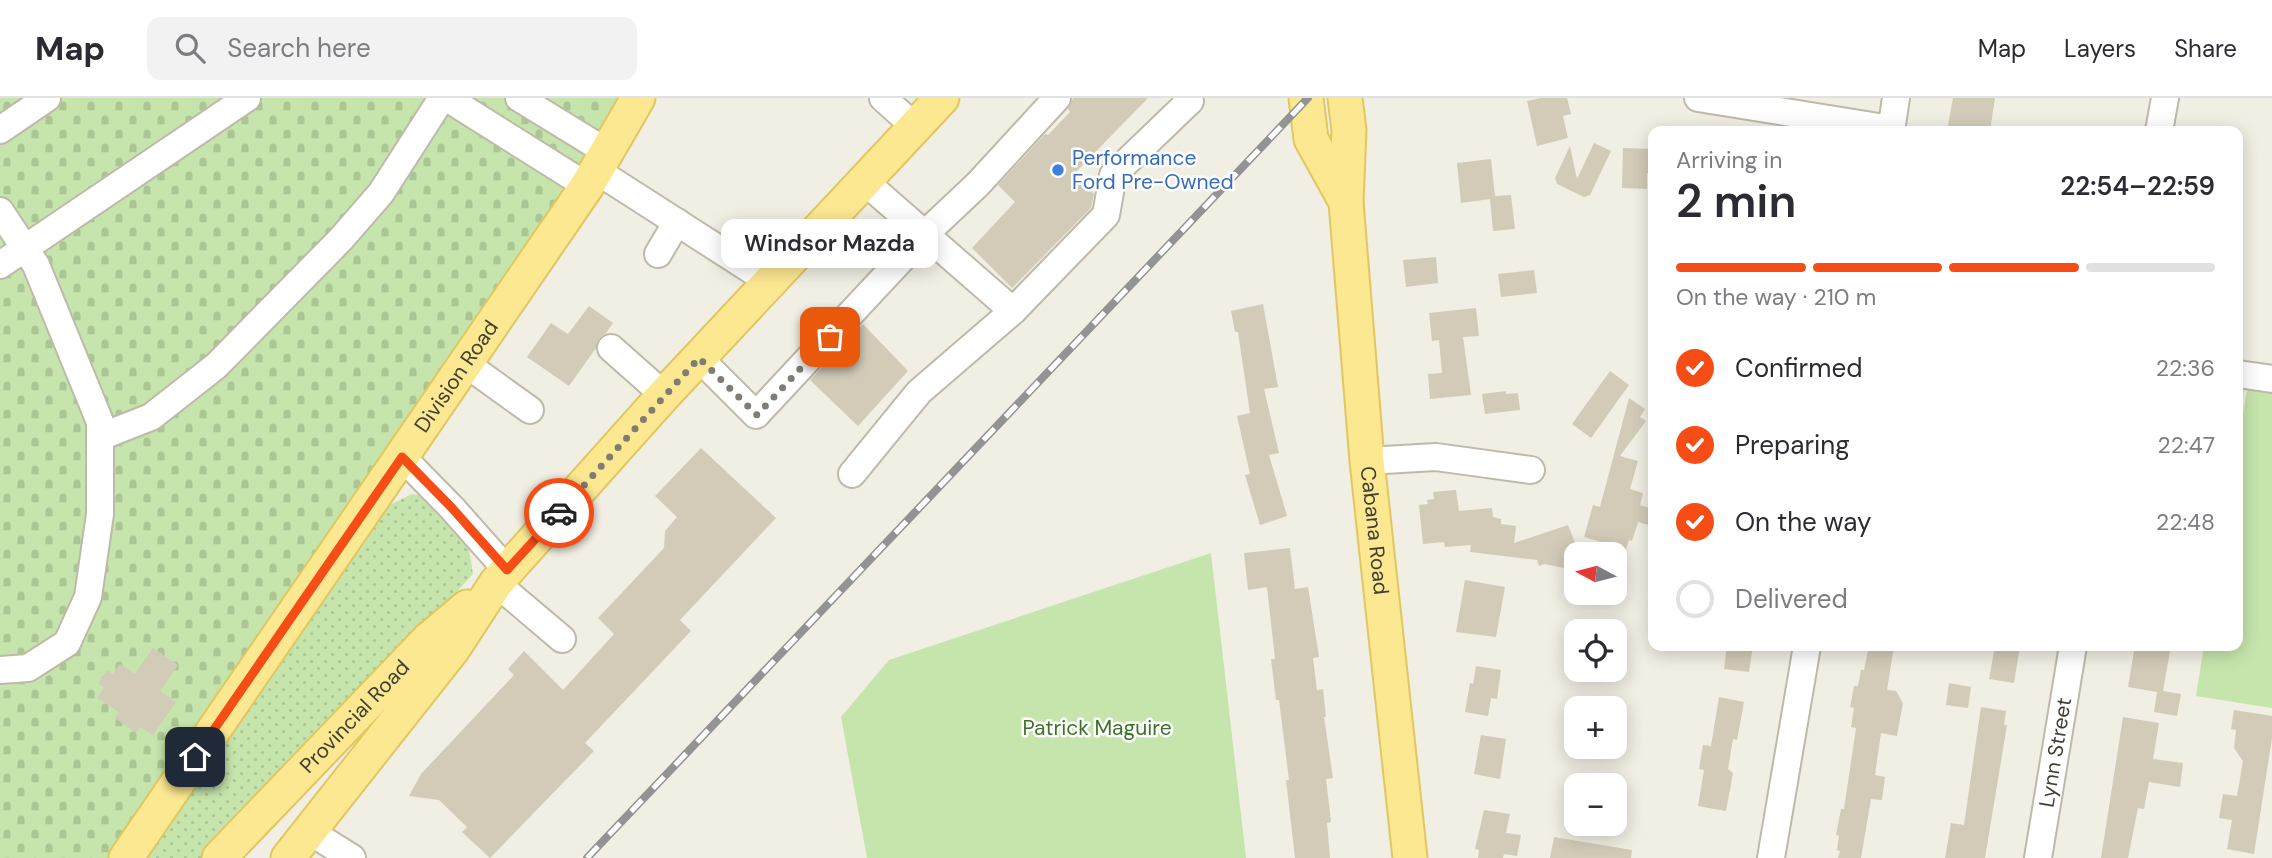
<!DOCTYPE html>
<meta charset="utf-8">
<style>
:root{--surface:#fff;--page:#f2f2f3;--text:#2b2b33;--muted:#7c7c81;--line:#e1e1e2;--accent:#f54d15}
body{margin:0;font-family:"DM Sans",sans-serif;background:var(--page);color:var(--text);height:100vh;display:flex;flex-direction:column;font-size:26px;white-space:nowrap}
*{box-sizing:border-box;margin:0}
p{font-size:23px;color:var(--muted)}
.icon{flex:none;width:38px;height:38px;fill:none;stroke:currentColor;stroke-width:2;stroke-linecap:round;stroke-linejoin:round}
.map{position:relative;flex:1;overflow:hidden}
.details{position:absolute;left:1648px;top:28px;width:595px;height:525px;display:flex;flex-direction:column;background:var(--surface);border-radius:14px;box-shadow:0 4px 18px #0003}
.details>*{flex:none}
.needle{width:46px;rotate:277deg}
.fabs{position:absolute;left:1564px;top:444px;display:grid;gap:14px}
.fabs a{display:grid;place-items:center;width:63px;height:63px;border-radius:14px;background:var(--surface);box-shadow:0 4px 18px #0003;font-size:35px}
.pin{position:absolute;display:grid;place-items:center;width:60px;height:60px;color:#fff;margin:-30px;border-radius:14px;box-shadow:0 4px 10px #0006}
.courier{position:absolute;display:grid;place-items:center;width:70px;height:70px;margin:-35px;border:5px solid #f54d15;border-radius:50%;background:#fff;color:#222;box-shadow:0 2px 9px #0007}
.bubble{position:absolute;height:49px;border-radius:14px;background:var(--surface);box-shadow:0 4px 18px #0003;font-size:23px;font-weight:600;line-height:49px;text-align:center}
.headline em{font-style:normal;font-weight:600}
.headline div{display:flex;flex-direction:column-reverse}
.headline{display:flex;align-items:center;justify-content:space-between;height:119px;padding:0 28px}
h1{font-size:46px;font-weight:600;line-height:52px}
.bar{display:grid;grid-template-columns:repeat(4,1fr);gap:10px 7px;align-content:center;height:84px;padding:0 28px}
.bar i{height:9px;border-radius:5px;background:var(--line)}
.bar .current{background:var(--accent)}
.bar p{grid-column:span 4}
ol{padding:0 28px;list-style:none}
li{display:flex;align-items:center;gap:21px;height:77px}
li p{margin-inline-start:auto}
li .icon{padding:7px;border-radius:50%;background:var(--accent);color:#fff;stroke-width:4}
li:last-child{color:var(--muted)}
li i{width:38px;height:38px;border:4px solid var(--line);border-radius:50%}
header{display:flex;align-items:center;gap:42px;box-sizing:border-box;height:98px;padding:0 35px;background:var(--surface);border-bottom:2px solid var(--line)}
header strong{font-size:33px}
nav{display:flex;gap:38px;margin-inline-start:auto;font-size:24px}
.search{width:490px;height:63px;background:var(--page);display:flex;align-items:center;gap:18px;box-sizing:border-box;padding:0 24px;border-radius:14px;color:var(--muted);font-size:26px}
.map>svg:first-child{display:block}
.grass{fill:url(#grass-dots)}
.cemetery{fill:url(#cemetery-stones)}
.park{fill:#c6e5ac}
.building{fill:#d2cbb8}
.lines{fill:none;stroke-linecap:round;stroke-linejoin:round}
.minor-casing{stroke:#bfb9a9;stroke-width:30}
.major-casing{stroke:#e0c761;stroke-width:37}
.minor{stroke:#fff;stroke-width:26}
.major{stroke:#fce891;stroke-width:33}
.rail-casing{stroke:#939393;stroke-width:8}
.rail{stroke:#fff;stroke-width:5;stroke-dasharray:16;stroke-linecap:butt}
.done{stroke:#7f7c71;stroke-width:7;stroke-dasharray:0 12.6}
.route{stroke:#f54d15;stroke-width:9}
.shop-dot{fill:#3f7fe0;stroke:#fff;stroke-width:2.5}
.labels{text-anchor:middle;stroke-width:5;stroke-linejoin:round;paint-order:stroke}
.shop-label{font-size:21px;fill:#366cbe;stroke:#fff;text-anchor:start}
.street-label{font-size:21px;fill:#423e33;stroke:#fff}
.park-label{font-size:21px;fill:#3d7229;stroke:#fff}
</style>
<header>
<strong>Map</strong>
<div class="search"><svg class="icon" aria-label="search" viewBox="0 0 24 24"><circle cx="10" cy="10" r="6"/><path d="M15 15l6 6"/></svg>Search here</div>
<nav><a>Map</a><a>Layers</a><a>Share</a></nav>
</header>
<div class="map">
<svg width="2272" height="760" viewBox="0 0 2272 760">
<defs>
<pattern id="grass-dots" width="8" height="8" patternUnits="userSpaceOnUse" patternTransform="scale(1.75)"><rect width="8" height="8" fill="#c6e5ac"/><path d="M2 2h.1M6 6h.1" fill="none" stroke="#abc694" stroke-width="1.8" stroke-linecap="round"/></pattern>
<pattern id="cemetery-stones" width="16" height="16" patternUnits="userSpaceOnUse" patternTransform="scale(1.75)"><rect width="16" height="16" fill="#c6e5ac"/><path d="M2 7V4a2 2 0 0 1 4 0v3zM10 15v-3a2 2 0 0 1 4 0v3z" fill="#abc694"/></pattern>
</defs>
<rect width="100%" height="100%" fill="#f1eee3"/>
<path class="grass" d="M412,396L429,399L466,433L473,476L210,760H136L381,411Z"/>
<path class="cemetery" d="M0,0H619L557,103L119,760H0Z"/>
<path class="park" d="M2248,287L2272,291V610L2196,598L2204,548H2238V344Z
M1211,455L1246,760H867L841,619L889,562Z"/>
<path class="building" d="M1073,0H1148L1073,77L1094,96L1091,110L1012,190L972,150L1015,104L998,87L1045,36L1048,37L1070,14L1068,11Z
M1541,0H1567L1571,16L1563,18L1568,40L1537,48L1527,3Z
M1953,0H1995L1990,33H1947Z
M1594,45L1611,53L1590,97L1584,99L1557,86L1555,80L1570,48L1577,81Z
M1623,50L1654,51V69H1650V75H1647V91L1622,90Z
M1491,61L1495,98L1511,97L1515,131L1493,133L1490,101L1461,105L1457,65Z
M1436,159L1438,185L1406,189L1403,162Z
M1534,172L1537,195L1501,199L1498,176Z
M1263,206L1278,289L1264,291L1279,355L1269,357L1287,418L1260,427L1245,377L1250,376L1237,318L1250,315L1238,234H1235L1231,213Z
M589,208L613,225L606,235L599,240L596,250L569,288L527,259L551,225L568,236Z
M1476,210L1479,238L1463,239L1471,297L1430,301L1428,276L1442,275L1439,242L1432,243L1429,215Z
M863,226L908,273L858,328L810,282Z
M1610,273L1629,287L1591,340L1572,326Z
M1506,293V296L1518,295L1520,312L1485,316L1482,296Z
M1629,300L1645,311L1640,319L1646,323L1620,358L1638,363L1630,391L1643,395L1640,407L1653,411L1649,427L1638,424L1632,443L1629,442L1626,451L1584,439L1593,407L1600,409Z
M701,350L776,420L680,522L691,533L585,645L594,653L490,760L462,734L467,729L439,702L409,698L421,676L514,577L508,571L524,553L563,592L614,536L598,520L664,450L665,433L677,419L655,398Z
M1456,392L1459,413L1492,410L1493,419L1501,421V426L1516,428L1514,445L1568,427L1580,457H1577V468L1569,471L1544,466L1539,468L1537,462L1470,454L1471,447L1445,449L1444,444L1423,446L1419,407L1428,406L1427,402L1434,401L1433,394Z
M1290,450L1295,491L1308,489L1319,559L1313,560L1317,592L1323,591L1326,619H1324L1333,680L1326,681L1331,724L1327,725L1330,760H1295L1286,682H1289L1279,602H1276L1271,561H1275L1267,489L1248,492L1244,455Z
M1465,482L1505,489L1496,539L1456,534Z
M1727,548H1753L1749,574L1724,571Z
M1869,548H1894L1887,592L1896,593L1903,605L1897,638L1881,635L1875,677L1885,679L1882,702L1871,701L1861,760H1838L1840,753L1837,752L1839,738L1836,737L1841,711H1844L1856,630L1851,629L1854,610L1850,609L1854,588H1858L1861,572H1864Z
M1995,548H2020L2014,585L1989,581Z
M2135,548H2171L2163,593L2181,596L2177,618L2154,614L2157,594L2128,589Z
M153,550L178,567L160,593L176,604L153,637L140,629L136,635L115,620L119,614L97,600L104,589L98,586L107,572L113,576L120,566L135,576Z
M1476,568L1501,572L1497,601L1491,600L1488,618L1465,614L1470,585L1473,586Z
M1949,585L1971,589L1968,610L1946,607Z
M1719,599L1744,604L1737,642L1733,641L1728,671L1733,675L1726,713L1698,708L1704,672L1699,671L1703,647L1711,648Z
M1981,609L2006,613L2004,627H2007L1985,760H1945L1951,725L1964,727Z
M2234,612L2272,618V640L2254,756L2227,751L2232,722L2219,720L2223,696L2237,698L2243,663L2234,650L2236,632L2231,631Z
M2123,619L2159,625L2153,661L2183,665L2180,689L2149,684L2144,711L2138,710L2128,760H2101Z
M1481,637L1506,641L1500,681L1474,676Z
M1484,712L1510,716L1506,735L1521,737L1517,758L1504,756L1503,760H1478L1479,752L1475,751Z
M1554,739L1632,752L1631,760H1550Z"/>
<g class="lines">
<g class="minor-casing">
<g id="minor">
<path d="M447,0L587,88"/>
<path d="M519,0L607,54"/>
<path d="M883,0L915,29"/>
<path d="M1698,0L1891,31"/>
<path d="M0,32L47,0"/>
<path d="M1891,33L1896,0"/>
<path d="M2159,33L2165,0"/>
<path d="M597,73L770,184"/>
<path d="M864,83L1013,213"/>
<path d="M0,113L36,167L100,324V416L88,499L67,545L28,570L0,572"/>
<path d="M658,156L677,124"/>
<path d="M0,167L247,0"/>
<path d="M611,250L664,297"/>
<path d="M699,260L756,317L925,136L978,86L1057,0"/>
<path d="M466,266L530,312"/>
<path d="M2238,276L2272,281"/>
<path d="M100,339L151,319L216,268L341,141L381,95L442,0"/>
<path d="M402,359L452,410L507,472"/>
<path d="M1367,363L1436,359L1531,372"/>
<path d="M852,376L919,294L1013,213L1106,117L1113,77L1190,3L1186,0"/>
<path d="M496,485L562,541"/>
<path d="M309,733L352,760"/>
<path d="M1771,760L1807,548"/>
<path id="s1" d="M2038,760L2073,548"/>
</g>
</g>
<g class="major-casing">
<g id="major">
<path d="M1306,0L1311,41L1346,104"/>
<path id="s2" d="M1345,0L1349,32L1346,104L1367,363L1410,760"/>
<path id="s3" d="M126,760L587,88L638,0"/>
<path id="s4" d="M219,760L429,541L467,509"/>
<path d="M288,760L453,551L496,485L664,297L942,0"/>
</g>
</g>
<use href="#minor" class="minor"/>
<use href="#major" class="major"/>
<g class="rail-casing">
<path id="rail" d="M587,760L1308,0"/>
</g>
<use href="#rail" class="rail"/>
</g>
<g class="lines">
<path class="done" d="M559,415L699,260L757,317L830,239"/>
<path class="route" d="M195,659L402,359L452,410L507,472L559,415"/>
</g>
<circle class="shop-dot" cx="1058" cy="72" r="7"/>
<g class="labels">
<g class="shop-label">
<text x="1072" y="67">Performance<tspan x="1072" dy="24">Ford Pre-Owned</tspan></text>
</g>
<g class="street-label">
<text dy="7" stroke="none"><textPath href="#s3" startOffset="584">Division Road</textPath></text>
<text dy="7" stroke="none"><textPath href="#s2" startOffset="434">Cabana Road</textPath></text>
<text dy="7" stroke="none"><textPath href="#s4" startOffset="196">Provincial Road</textPath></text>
<text dy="7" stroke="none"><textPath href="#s1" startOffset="107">Lynn Street</textPath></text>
</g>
<g class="park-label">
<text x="1097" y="637">Patrick Maguire</text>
</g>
</g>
</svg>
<div class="fabs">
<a><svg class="needle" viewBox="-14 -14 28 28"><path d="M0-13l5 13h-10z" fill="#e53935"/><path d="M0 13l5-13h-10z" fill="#7c7c81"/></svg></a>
<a><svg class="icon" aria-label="locate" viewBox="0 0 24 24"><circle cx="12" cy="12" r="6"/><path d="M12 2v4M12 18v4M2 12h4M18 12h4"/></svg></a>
<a>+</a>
<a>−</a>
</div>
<div class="pin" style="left:830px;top:239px;background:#ea580c"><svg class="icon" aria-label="bag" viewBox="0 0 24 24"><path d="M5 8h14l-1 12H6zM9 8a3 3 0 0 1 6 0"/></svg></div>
<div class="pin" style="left:195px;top:659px;background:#1f2937"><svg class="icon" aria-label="home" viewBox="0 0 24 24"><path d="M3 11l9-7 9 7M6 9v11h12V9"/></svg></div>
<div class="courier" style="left:559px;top:415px"><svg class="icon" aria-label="car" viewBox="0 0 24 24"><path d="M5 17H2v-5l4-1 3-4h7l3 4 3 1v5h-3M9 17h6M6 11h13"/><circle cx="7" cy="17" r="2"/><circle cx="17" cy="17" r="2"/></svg></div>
<div class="bubble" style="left:721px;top:121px;width:217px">Windsor Mazda</div>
<section class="details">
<div class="headline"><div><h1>2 min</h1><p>Arriving in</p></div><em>22:54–22:59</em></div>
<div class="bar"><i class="current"></i><i class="current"></i><i class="current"></i><i></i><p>On the way · 210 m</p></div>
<ol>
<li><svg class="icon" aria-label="check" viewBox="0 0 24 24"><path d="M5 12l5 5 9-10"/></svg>Confirmed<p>22:36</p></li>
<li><svg class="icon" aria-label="check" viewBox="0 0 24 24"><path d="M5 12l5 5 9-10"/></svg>Preparing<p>22:47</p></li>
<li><svg class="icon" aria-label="check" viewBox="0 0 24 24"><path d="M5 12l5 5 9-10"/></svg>On the way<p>22:48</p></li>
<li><i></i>Delivered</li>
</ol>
</section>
</div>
